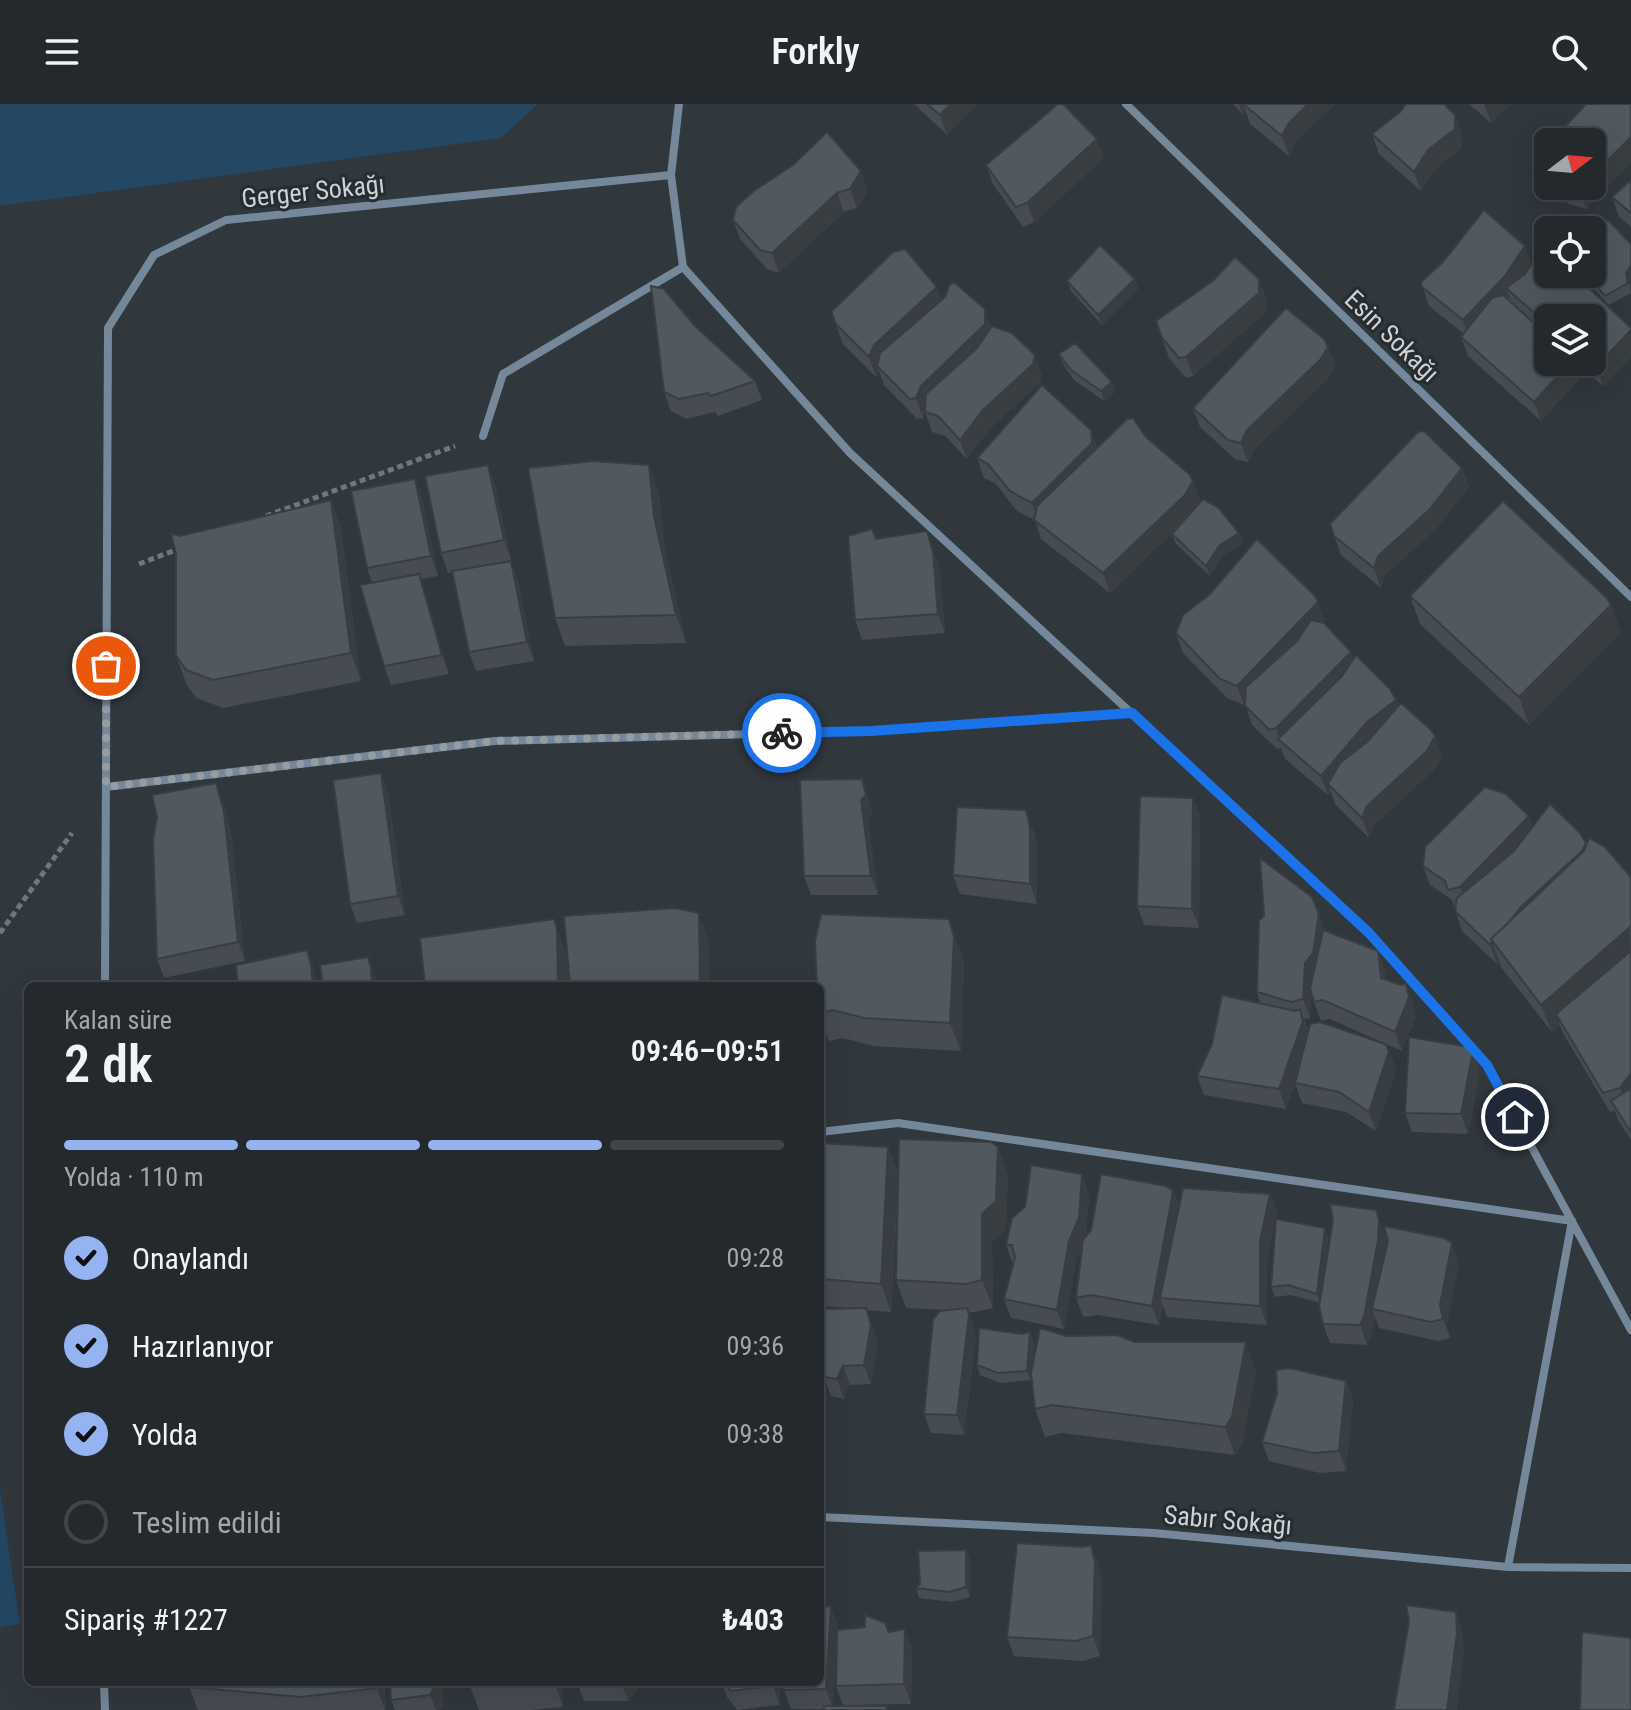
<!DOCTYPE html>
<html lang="tr">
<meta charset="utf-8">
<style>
:root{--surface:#24292e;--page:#2c3136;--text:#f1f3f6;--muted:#a3a6aa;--line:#41454a;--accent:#95b2f1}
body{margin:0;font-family:"Roboto Condensed",sans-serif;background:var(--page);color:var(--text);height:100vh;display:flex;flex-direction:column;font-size:30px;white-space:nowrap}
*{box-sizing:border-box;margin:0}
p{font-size:26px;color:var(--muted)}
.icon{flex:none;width:44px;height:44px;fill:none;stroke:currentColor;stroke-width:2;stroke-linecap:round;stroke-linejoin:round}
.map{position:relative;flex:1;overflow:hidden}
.details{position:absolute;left:24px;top:878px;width:800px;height:704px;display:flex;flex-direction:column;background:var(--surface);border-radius:12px;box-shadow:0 8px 32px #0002,0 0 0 2px var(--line)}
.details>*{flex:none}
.needle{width:52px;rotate:74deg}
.controls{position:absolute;left:1534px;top:24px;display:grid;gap:16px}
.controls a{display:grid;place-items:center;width:72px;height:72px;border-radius:12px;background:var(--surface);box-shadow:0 8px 32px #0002,0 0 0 2px var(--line);font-size:40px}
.pin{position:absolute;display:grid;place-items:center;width:68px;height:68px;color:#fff;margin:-34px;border:4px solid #fff;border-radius:50%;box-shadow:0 2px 8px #0007}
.courier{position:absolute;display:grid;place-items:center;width:80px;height:80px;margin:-40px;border:6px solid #1a73e8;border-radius:50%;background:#fff;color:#222;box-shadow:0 2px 10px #0007}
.overview em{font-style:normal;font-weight:600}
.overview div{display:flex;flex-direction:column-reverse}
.overview{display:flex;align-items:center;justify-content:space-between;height:136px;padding:0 40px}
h1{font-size:52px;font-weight:600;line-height:60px}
.bar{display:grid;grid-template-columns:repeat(4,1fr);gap:12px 8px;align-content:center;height:96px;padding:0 40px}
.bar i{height:10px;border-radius:6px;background:var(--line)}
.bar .on{background:var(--accent)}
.bar p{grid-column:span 4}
.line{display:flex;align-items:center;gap:20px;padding:0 40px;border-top:2px solid var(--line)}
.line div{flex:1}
ol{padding:0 40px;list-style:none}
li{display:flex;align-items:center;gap:24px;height:88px}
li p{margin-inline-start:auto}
li .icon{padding:8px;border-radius:50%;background:var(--accent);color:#111;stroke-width:4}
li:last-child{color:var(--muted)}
li i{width:44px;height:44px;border:4px solid var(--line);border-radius:50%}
header{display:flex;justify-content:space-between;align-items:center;height:104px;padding:0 40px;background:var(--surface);font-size:36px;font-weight:600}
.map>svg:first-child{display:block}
.green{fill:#244764}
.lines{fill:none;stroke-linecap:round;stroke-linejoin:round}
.path{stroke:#70767b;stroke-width:5;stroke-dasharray:6 4;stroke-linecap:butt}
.street{stroke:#758899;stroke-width:8}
.wall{fill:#464c52}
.shaded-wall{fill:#393e42}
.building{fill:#51585f;stroke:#393e42;stroke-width:2}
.done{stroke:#979ca0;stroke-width:8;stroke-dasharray:0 14.4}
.route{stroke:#1a73e8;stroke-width:10}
.labels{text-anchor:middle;stroke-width:6;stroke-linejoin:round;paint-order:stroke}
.street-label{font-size:26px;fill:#ced2d5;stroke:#262d32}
</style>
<header><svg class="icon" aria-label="menu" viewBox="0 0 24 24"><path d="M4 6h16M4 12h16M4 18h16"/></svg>Forkly<svg class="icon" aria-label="search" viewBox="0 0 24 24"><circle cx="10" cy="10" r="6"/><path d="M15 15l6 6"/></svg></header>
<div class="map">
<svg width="1631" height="1606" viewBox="0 0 1631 1606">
<rect width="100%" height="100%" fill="#30373d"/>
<path class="green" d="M0,0H538L501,34L0,102Z
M0,1387L20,1520L0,1523Z"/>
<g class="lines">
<path class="path" d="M266,412L455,342
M139,460L178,445
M0,829L72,729"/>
<path class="street" d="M679,0L671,71L683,163L850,349L1369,829L1487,961L1631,1226
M1126,0L1631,493
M483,332L503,270L683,163
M106,683L495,637L871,627L1132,609
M105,882L108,224L154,151L226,116L671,71
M820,1028L898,1019L1572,1117L1508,1463
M820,1413L1154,1429L1508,1463L1631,1464
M104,1578L105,1606"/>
</g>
<path class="wall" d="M914,0H977L947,31Z
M1233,0H1335L1295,39L1289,52L1250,20L1246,8L1243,11Z
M1469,0H1511L1491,19Z
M1631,0V59L1586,105L1567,99L1555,82H1592Z
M1455,11L1462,31V44L1435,66L1421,87L1379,50L1372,30Z
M1548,41V77L1542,75L1535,56Z
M1104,54L1034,118L1023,123L993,80L986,61Z
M793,61L868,86L857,104L844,108L779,169L767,165L740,135L733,116Z
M1631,76V123L1619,113L1612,93Z
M1532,161L1631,224V253L1603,282L1576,258H1592L1548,214V258H1572L1578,276L1541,317L1468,252L1461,233L1464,230L1429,202L1421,178Z
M1580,170H1592L1630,179L1631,189L1609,201Z
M1135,175L1138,185L1102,221L1071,187L1067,177Z
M1259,175L1266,194V208L1193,272L1186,274L1169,254L1156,217Z
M942,195L991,223L1042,270L1040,279L990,325L967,355L945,332L932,328L925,308L923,314L917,315L884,281L879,267L876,273L843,240L831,208Z
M695,222L755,277L762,296L718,312L715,308L686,315L671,307L664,288Z
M1328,243L1335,262L1327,275L1254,346L1248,358L1235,355L1200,323L1193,304Z
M1059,250L1112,278L1115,288L1104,297L1074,276L1063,260Z
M1146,333L1193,377L1200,397L1196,404L1239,429L1243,439L1224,451L1210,472L1176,440L1172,430L1177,424L1110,489L1041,435L1035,416L1017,407L995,379L984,374L977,354L1098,343Z
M649,361L659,389L664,440L686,539L565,542L555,514Z
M1462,364L1469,383L1436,425L1385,471L1381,484L1341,451L1330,420Z
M495,380L511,456L475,463L518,476L534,557L476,567L469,548L452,468L448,469L441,449Z
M422,394L438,472L420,475L449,570L391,581L384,562L372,479L367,464Z
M331,396L341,424L361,577L223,604L196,594L186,579L176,551L180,432Z
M927,427L940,467L945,529L862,536L855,516L876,435Z
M1410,492L1611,501L1621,529L1529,621L1420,520Z
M1325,518L1324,519L1353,555L1396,596L1398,602L1435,632L1442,652L1434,666L1374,721L1369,734L1335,700L1331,688L1328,691L1285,655L1281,644L1277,645L1252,621L1245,599L1244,601L1227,594L1183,549L1176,529Z
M862,675L873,711L868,715L878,791H811L804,772Z
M388,688L405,811L357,819L350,800Z
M1193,694L1200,713L1199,824L1144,821L1137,802Z
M223,699L231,728L245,857L164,874L157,855Z
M1529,712L1533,723L1587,740L1631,773V1036L1618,1016L1615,1007L1610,1008L1563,929L1560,921L1552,928L1501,863L1499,857L1497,860L1462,827L1452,796L1430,781L1423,762Z
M1033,726L1037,743V800L960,790L953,771Z
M1325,827L1385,866L1386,876L1413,899L1416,912L1402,947L1330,915L1321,917L1311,890L1310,914L1304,915L1308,927L1389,947L1396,966L1376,1027L1346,1008L1302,999L1295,980L1286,1005L1204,991L1197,972L1260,899L1257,888Z
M959,843L964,860L961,947L874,942L843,934L829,937L820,913V882Z
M1480,967L1468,1030L1412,1028L1405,1009Z
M820,1039L888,1043L898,1070L998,1043L1008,1070L1006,1125L992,1138L993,1204L975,1208H969L976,1231L964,1331L931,1329L924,1310L949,1206L906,1204L896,1176L898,1085L891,1208L866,1206L878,1240L871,1280L850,1281L844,1295L831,1292L825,1276H820V1205L849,1204L820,1202Z
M1173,1087L1179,1102L1270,1090L1277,1109L1267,1157V1221L1167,1213L1163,1202L1159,1221L1098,1211L1083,1213L1076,1194L1083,1141L1076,1156L1064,1225L1011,1214L1004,1195L1013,1160L1006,1141L1089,1090L1086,1133Z
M1325,1124L1328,1134L1324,1173L1383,1125L1386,1136V1146L1459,1159L1447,1220L1450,1234L1438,1237L1379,1224L1375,1213L1371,1233L1367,1241L1330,1239L1323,1220L1320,1199L1291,1191L1275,1193L1271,1183Z
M1030,1228L1034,1238L1032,1268L1067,1232L1135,1238L1256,1266L1242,1341L1235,1351L1062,1329L1045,1333L1035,1305L1031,1270V1276L1001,1279L980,1271L977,1261L1022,1230Z
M1346,1277L1353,1296L1346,1367L1320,1369L1269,1357L1262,1338Z
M1091,1441L1098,1460L1102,1477L1100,1552L1083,1557L1014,1552L1007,1533L1083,1443Z
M966,1446L970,1456V1493L952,1498L919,1494L916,1484Z
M831,1502L838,1522L837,1525L889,1528L912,1544L911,1600L843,1601L836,1582L837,1530L833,1602L824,1605H791L784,1586Z
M384,1578L386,1606H198L189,1583Z
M442,1578L443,1600L440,1606H395L391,1596Z
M470,1578H561L563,1603L529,1606H479L470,1582Z
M577,1578H636L637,1587L628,1597H584Z
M722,1578H779L780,1601L737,1606L727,1593Z"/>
<path class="shaded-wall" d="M951,0H977L947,31L940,11Z
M1239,0H1253H1243L1246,8L1243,11Z
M1308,0H1335L1295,39L1289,52L1282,32L1288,20Z
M1484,0H1511L1491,19Z
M1455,11L1462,31V44L1435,66L1421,87L1414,68L1428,46Z
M1631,33V59L1586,105L1579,85L1583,82H1592V72Z
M1097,35L1104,54L1034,118L1027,99Z
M861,67L868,86L857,104L850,85Z
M837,89L844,108L779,169L772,149Z
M1525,142L1532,161L1513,190L1506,184L1510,194L1470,235L1463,216Z
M1631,162L1630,179L1631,187L1626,169Z
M1135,175L1138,185L1102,221L1098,211Z
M1259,175L1266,194V208L1193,272L1186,253Z
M937,183L944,202L877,262L879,267L876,273L869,253L874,241Z
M985,205L992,225V239L928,301L923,314L916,294L921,282Z
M1631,226V253L1603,282L1596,263Z
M1328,243L1335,262L1327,275L1254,346L1248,358L1241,339L1247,326Z
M1035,251L1042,270L1040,279L990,325L967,355L960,336L983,306Z
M1570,258H1572L1578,276L1541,317L1534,298Z
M1112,278L1115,288L1104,297L1101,287Z
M1091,326L1098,345L1039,419L1032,399Z
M488,361L495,380L511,456L504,436Z
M649,361L659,389L664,440L686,539L676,511L654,412Z
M1462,364L1469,383L1436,425L1385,471L1381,484L1374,464L1378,452Z
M415,375L422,394L438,472L431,452Z
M1193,377L1200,397L1192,410L1110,489L1103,469Z
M331,396L341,424L361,577L351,549Z
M927,427L940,467L945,529L938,510Z
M1239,429L1243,439L1224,451L1210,472L1206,462L1220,441Z
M511,457L518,476L534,557L527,538Z
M419,470L426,490L449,570L442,551Z
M1318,498L1325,518L1244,601L1237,582Z
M1611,501L1621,529L1529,621L1519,593Z
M1351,548L1358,567L1281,638L1276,624Z
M1396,596L1403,615L1328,680L1331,688L1328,691L1321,672L1367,618Z
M1435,632L1442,652L1434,666L1374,721L1369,734L1362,714L1367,702Z
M381,669L388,688L405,811L398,792Z
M862,675L873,711L868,715L878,791L871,772L861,696Z
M216,679L231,728L245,857L238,838Z
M1193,694L1200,713L1199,824L1192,805Z
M1026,706L1037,743V800L1030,780Z
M1529,712L1536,731L1467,802L1460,783Z
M1586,739L1593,758L1493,837L1522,802Z
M699,809L709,837L710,882H700Z
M1319,810L1326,829L1312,878L1310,914L1303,895L1305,859Z
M554,815L568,853V882H558Z
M949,815L964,860L961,947L950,919Z
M1630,822L1631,858L1556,910L1560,921L1552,928L1541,901Z
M1492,838L1499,857L1497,860L1490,841Z
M307,846L314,865L318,882H313Z
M1378,847L1385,866L1388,893L1381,874Z
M368,853L375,872L378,882H372Z
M1406,880L1413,899L1416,912L1402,947L1395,928Z
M1300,905L1310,936L1286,1005L1279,985Z
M1471,941L1480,967L1468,1030L1461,1010Z
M1389,947L1396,966L1376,1027L1369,1008Z
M1631,969V998L1627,1003L1620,984Z
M888,1043L898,1071L891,1208L881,1180Z
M998,1043L1008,1070L1006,1125L992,1138L993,1204L982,1176V1110Z
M1082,1070L1089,1090L1086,1134L1076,1156L1064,1225L1057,1206Z
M1173,1087L1180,1107L1160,1194L1163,1202L1159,1221L1152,1202Z
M1270,1090L1277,1109L1267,1157V1221L1260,1202V1137Z
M1376,1106L1386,1136L1385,1155L1372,1205L1375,1213L1371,1233L1367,1241L1360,1221Z
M1325,1124L1328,1134L1321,1200L1317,1190Z
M1452,1139L1459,1159L1447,1220L1450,1234L1443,1215L1440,1201Z
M866,1204L878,1240L871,1280L864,1261Z
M967,1204L976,1231L964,1331L957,1311Z
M1030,1228L1034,1238L1031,1276L1027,1267Z
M1246,1238L1256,1266L1242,1341L1235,1351L1225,1323Z
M843,1262L850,1281L844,1295L837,1275Z
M1346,1277L1353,1296L1346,1367L1339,1347Z
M1091,1441L1098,1460L1102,1477L1100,1552L1093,1532Z
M966,1446L970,1456V1493L966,1483Z
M831,1502L838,1522L833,1605L826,1585Z
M1456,1508L1463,1528L1464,1548L1457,1606H1447Z
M905,1525L912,1544L911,1600L904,1580Z
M376,1578H384L386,1606H385L377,1584Z
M436,1578H442L443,1600L440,1606H436L430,1591Z
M554,1578H561L563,1603Z
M621,1578H636L637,1587L628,1597Z
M773,1578H779L780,1601L773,1582Z"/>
<path class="building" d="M927,0H951L940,11Z
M1058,0H1063L1097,35L1027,99L1016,103L986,61Z
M1243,0H1308L1288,20L1282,32Z
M1406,0H1444L1455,11V25L1428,46L1414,68L1372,30L1400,8Z
M1586,0H1631V33L1592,72V38H1551Z
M827,28L861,67L850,85L837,89L772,149L760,146L733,116L736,103L755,86L793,61Z
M1548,41V63L1546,61L1535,56Z
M1631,76V109L1612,93Z
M1568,82H1583L1579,85Z
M1484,106L1525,142L1504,173L1463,216L1422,183L1421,178L1443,158Z
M1608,116L1631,140V162L1626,169L1628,179L1605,192L1586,170H1592V131Z
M1100,141L1135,175L1098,211L1067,177Z
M1544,141L1548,145V170H1574L1631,224V226L1596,263L1591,258H1592V214H1548V221L1506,184L1525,170Z
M905,145L937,183L874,241L869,253L836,220L831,208L893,148Z
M1235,153L1259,175V189L1186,253L1179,254L1162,234L1156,217L1214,176Z
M955,179L985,205V220L921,282L916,294L910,295L877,262L880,249L945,193L950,180Z
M651,182L664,185L695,222L755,277L711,292L708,289L679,295L664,288Z
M1503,191L1548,232V258H1570L1534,298L1461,233L1492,194Z
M1286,204L1324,235L1328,243L1320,256L1247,326L1241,339L1228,336L1193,304Z
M992,222L1012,229L1035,251L1033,260L983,306L960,336L938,312L925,308L926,290L977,244Z
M1075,239L1112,278L1101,287L1071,266L1059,250Z
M1042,281L1091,326L1092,339L1032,399L1010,387L988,360L977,354Z
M1133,314L1146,333L1189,370L1193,377L1185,391L1103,469L1034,416L1037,402L1127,315Z
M1424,327L1462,364L1429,406L1378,452L1374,464L1334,432L1330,420L1418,328Z
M593,357L649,361L654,412L676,511L555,514L528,364Z
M488,361L504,436L441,449L425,372Z
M415,375L431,452L367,464L351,387Z
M1203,395L1218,403L1239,429L1220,441L1206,462L1172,430Z
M331,396L351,549L213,576L186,566L176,551V450L171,429L180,432Z
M1503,397L1607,494L1611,501L1519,593L1410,492Z
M872,425L876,435L927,427L933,448L938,510L855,516L848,432Z
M1257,435L1314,491L1318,498L1237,582L1220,575L1176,529L1183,511L1210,490Z
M511,457L527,538L469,548L452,467Z
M419,470L442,551L384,562L360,481Z
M1311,516L1324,519L1351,548L1276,624L1270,626L1245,602L1246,583L1297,537Z
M1356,551L1390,585L1396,596L1367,618L1321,672L1278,635L1342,572Z
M1401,599L1431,626L1435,632L1427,647L1367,702L1362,714L1328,680L1340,659L1367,638Z
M381,669L398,792L350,800L333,676Z
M862,675L866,691L861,696L871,772H804L800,676Z
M216,679L224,708L238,838L157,855L153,736L157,713L152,691Z
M1485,683L1506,690L1529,712L1460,783L1448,786L1445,777L1423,762L1425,743Z
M1140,692L1193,694L1192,805L1137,802Z
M1550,700L1580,729L1586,739L1582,747L1522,802L1509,818L1491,835L1492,838L1490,841L1455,807L1457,794L1514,747Z
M957,703L1026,706L1030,723V780L953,771Z
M1589,734L1605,743L1631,773V822L1541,901L1491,835L1584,747Z
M1260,754L1312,793L1319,810L1313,849L1305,859L1303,895L1291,898L1257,888L1259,816L1264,812Z
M675,804L699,809L700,882H570L564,812Z
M821,810L949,815L954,833L950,919L864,914L833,906L820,909V882H817L815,837Z
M554,815L557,825L558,882H425L420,834Z
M1323,826L1378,847L1381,874L1401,881L1406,880L1409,893L1395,928L1323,896L1314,898L1310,885Z
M307,846L311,861L313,882H238L236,861Z
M1631,847V969L1620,984L1603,989L1556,910Z
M368,853L371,864L372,882H323L320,861Z
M1222,891L1295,907L1300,905L1303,917L1279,985L1197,972L1212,940Z
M1320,918L1385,940L1389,947L1369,1008L1339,988L1295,979L1310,920Z
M1409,933L1463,942L1471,941L1473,947L1461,1010L1405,1009Z
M1631,984V1028L1611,997Z
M899,1035L991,1038L998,1043L996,1097L982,1110V1176L965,1180L896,1176Z
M820,1039L888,1043L881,1180L820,1175Z
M1031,1061L1082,1070L1079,1114L1069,1137L1057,1206L1004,1195L1015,1153L1012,1141H1006L1012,1114L1025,1103Z
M1101,1070L1166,1082L1173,1087L1152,1202L1091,1191L1076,1194L1083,1136L1091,1126Z
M1183,1084L1270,1090L1260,1137V1202L1160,1194Z
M1330,1100L1376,1106L1379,1116L1378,1136L1364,1213L1360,1221L1323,1220L1319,1203L1333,1116Z
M1276,1115L1325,1124L1317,1190L1288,1181L1271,1183Z
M1384,1122L1444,1134L1452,1139L1440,1201L1443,1215L1431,1218L1372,1205L1388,1137Z
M866,1204L871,1221L864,1261L843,1262L837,1275L824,1273L820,1262V1205Z
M967,1204L969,1211L957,1311L924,1310L933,1215L940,1207Z
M979,1224L1022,1230L1030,1228L1027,1267L998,1269L977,1261Z
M1040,1224L1067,1232L1117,1231L1135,1238H1246L1232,1313L1225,1323L1052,1301L1035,1305L1031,1269Z
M1289,1264L1346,1277L1339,1347L1313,1349L1262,1338L1277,1289L1276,1266Z
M1017,1439L1083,1443L1091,1441L1095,1458L1093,1532L1076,1537L1007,1533Z
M966,1446V1483L949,1488L916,1484L920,1480L918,1447Z
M1406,1501L1456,1508L1457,1529L1447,1606H1394L1409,1517Z
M831,1502L826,1585L784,1586V1578H820V1503Z
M865,1511L885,1519L889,1528L905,1525L904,1580L836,1582L837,1526L865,1523Z
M1582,1528L1631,1534V1606H1580Z
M190,1578H376L377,1584L301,1593L189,1583Z
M390,1578H436V1580L430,1591L391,1596Z
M470,1578H520L470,1582Z
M723,1578H773V1582L731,1587Z
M824,1602H886L887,1606H824Z"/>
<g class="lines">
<path class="done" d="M106,562V683L495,637L782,629"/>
<path class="route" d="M782,629L871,627L1132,609L1369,829L1487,961L1515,1013"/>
</g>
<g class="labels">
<g class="street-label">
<text transform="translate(313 87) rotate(-6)" y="9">Gerger Sokağı</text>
<text transform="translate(1392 232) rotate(44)" y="9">Esin Sokağı</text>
<text transform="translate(1228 1416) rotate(5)" y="9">Sabır Sokağı</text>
</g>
</g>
</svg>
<div class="controls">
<a><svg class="needle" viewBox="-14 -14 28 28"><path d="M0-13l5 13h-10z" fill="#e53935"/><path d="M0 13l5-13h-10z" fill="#a3a6aa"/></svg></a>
<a><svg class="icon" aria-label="locate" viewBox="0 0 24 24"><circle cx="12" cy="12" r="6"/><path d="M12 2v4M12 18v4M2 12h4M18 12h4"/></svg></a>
<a><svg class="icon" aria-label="layers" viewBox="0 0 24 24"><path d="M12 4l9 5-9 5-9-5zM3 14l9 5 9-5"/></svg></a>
</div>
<div class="pin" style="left:106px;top:562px;background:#ea580c"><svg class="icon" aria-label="bag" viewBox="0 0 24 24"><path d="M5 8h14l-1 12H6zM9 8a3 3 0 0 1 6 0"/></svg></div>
<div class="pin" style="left:1515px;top:1013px;background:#1f2937"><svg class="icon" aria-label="home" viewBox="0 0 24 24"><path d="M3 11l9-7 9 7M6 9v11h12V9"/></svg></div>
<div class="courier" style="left:782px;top:629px"><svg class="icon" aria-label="bike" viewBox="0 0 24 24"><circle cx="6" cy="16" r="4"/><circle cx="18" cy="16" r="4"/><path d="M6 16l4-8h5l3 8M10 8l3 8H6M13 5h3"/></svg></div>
<section class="details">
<div class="overview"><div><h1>2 dk</h1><p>Kalan süre</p></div><em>09:46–09:51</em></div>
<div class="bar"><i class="on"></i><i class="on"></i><i class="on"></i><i></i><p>Yolda · 110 m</p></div>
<ol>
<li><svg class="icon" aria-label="check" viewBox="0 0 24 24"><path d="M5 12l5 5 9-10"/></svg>Onaylandı<p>09:28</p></li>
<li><svg class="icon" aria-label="check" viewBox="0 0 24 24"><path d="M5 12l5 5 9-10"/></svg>Hazırlanıyor<p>09:36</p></li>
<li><svg class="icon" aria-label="check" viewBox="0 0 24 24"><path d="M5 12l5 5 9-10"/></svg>Yolda<p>09:38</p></li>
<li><i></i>Teslim edildi</li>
</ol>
<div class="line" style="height:104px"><div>Sipariş #1227</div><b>₺403</b></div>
</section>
</div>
